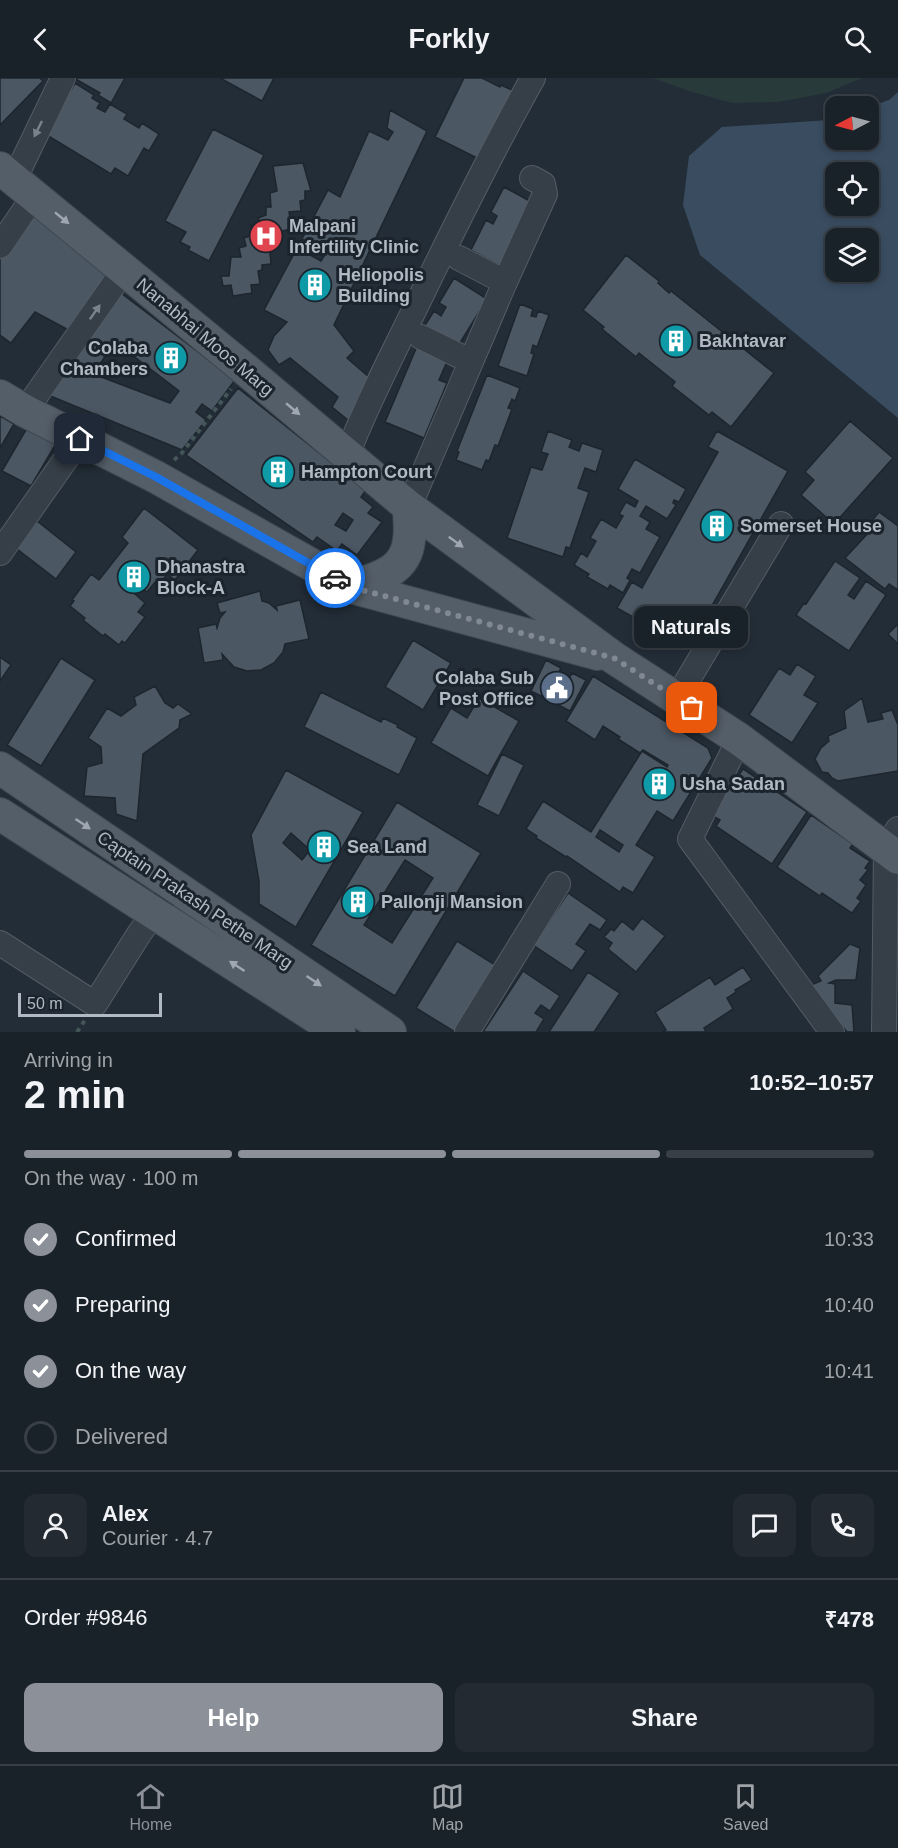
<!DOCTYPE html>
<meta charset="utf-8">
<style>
:root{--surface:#1a2229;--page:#232a31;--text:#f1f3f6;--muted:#9fa4a8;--line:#383f46;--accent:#8c9099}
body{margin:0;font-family:Arial,sans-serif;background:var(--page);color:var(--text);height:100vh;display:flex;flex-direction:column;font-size:22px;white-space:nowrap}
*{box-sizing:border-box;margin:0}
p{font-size:20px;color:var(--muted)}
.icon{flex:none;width:33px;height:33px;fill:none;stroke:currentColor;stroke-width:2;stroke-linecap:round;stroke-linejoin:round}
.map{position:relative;height:954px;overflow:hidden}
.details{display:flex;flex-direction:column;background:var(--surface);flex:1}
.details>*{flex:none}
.needle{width:39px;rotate:264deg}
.buttons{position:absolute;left:825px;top:18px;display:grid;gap:12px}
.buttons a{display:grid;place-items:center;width:54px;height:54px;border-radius:12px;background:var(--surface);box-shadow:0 3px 9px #0003,0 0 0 2px var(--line);font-size:30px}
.scale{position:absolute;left:18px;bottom:15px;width:144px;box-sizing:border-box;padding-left:6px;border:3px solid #b1b9c4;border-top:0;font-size:16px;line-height:21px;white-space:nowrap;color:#b1b9c4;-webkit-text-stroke:4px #1b242c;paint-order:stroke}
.pin{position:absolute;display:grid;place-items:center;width:51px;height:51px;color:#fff;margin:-26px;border-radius:12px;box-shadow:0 3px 9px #0006}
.courier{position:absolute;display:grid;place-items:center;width:60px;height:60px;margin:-30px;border:4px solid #1a73e8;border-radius:50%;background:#fff;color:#222;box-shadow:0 2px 8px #0007}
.bubble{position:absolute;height:42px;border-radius:12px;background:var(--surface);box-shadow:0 3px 9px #0003,0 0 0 2px var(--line);font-size:20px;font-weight:700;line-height:42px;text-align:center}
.headline em{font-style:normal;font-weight:700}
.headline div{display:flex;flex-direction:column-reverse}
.headline{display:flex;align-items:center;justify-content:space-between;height:102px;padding:0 24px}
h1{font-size:39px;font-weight:700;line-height:45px}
.bar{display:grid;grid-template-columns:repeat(4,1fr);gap:9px 6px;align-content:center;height:72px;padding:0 24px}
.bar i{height:8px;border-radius:4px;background:var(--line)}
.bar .on{background:var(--accent)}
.bar p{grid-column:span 4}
.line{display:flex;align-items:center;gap:15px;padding:0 24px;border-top:2px solid var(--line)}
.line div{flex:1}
.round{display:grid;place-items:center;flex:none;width:63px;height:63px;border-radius:12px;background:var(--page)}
ol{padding:0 24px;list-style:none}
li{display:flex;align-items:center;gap:18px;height:66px}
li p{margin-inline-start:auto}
li .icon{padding:6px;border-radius:50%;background:var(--accent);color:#fff;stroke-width:4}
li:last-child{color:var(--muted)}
li i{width:33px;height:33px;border:3px solid var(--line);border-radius:50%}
.cta{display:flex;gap:12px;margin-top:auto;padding:12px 24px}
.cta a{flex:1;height:69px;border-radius:12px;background:var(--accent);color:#fff;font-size:24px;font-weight:700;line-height:69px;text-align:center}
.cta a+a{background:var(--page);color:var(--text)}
header{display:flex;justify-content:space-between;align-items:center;height:78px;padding:0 24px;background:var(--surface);font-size:27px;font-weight:700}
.tabs{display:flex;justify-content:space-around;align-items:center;height:84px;border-top:2px solid var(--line);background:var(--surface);font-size:16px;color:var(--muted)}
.tabs a{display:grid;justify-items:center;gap:3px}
.tabs .on{color:var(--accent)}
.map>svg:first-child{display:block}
.green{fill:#283b3a}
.water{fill:#394c60;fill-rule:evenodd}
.building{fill:#4b5763;stroke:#1d262e;stroke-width:1.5;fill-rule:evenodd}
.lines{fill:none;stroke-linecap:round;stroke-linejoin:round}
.minor-casing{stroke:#545c65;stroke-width:26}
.major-casing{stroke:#3f4851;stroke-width:34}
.path{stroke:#445658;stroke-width:4;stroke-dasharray:4.5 4.5;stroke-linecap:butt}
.minor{stroke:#363f48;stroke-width:24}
.major{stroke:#545e68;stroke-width:32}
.oneway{fill:#7a828c}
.oneway2{fill:#9ea7b2}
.done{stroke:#7f8893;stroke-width:6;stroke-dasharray:0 10.8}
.route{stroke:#1a73e8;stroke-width:8}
.labels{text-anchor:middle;stroke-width:6;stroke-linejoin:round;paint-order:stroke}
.poi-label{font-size:18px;font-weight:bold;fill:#b1b9c4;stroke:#1b242c;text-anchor:start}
.street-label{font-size:18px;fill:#b1b9c4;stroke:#1b242c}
</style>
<header><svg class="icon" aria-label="back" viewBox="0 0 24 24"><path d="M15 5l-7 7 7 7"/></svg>Forkly<svg class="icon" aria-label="search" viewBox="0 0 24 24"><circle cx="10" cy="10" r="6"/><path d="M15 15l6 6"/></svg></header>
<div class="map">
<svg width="898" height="954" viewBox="0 0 898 954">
<rect width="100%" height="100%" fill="#232d37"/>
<path class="green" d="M653,0H862L826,15L778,24L732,25L689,13Z"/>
<path class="water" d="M898,14V340L700,177L683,127L689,78L722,49L829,42L835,39L836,62H868L869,29L889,22ZM836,94H868V128H836ZM836,160H868V194H836Z"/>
<path class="building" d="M0,0H40L43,3L0,47Z
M74,0H125L111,25L98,17L100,15Z
M220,0H274L262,23Z
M464,0H482L500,9L501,7L514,13L481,82L435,59Z
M75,5L94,17L92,20L100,25L97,30L105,34L110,26L127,36L124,41L139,50L142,45L159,56L149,73L144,70L128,98L115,90L111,96L45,56Z
M390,32L427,53L334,247L354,273L347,280L377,306L348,342L332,329L338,319L290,280L279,287L268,272L274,258L287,244L264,232L297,170L321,183L326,175L302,161L328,112L340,119L369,53L388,62L393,54L387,50Z
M213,51L264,77L209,183L188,172L190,169L180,164L186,154L165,143Z
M303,85L311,113H305V122L300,123L301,133L289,134L292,151L282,153L281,157L275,158L276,166L269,165L271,186L262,187V192L258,193L260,206L251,207L252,215L233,218L231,207L223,208L221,198H229L231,179H241L239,170L246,168L244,160L253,157L251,147H262L258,140L266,137V129H271L270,115L277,113L273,88Z
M504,109L537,127L504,190L471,172L486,142L493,146L497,138L491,134Z
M29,132L118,195L76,256L35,234L11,265L0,257V174Z
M626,177L659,203L658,205L669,215L671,213L774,295L731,349L712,334L709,337L672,308L675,304L639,275L636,279L602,251L604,249L583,232Z
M454,200L487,221L455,273L422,252L434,233L441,238L446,229L439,225Z
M117,212L235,302L212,333L202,326L196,334L206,342L182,372L48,317ZM115,264L179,313L170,325L93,296Z
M520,226L533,231L531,238L536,239L538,233L549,237L537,269L533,267L531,275L534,276L527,298L498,288Z
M418,266L449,279L439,302L447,305L424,360L385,344Z
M487,297L520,310L515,323L512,321L508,330L512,331L498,368L495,367L489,383L486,382L482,392L456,382L459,374L457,373Z
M238,310L366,412L361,419L373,429L368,435L382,444L357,477L342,466L337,473L317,459L313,464L186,377ZM343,435L353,442L346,453L335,447Z
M0,338L14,346L0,370Z
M850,343L893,380L834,446L801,417L814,402L805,394Z
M27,350L57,364L31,408L2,393Z
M548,353L572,362L569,369L579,373L582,365L603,372L596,394L585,390L578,410L589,414L570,470L566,469L563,479L507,460L531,389L542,392L548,376L541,374Z
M717,353L788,393L688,570L617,530L632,504L642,510L718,374L708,369Z
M635,381L686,411L679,424L674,422L673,425L676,427L667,441L646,428L640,438L650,444L646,451L660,459L640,495L632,491L627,500L630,502L623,515L610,507L608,511L587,499L589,496L574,487L581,475L587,479L596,463L590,460L601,441L616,450L623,438L619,436L626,424L635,429L638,423L618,411Z
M144,430L198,472L175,502L167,496L160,506L156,503L147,514L140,509L135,516L145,525L138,534L145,539L125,565L122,563L119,567L105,556L103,558L83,542L85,540L70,528L74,523L72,522L91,496L99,502L128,465L122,459Z
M879,434L898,448V512L889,506L885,511L845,480L871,452L867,449Z
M37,443L76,474L56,501L17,471Z
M835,483L860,500L848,517L854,521L866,503L886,517L849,573L796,537L804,525L806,526Z
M260,513L262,523L269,525L277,532L276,528L300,522L309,561L285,566L283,574L274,585L261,592L247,593L234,589L222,576L223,582L204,585L198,550L216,546L217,550L220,540L225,534L220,535L217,525Z
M898,546V566L888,556Z
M413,562L451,585L423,632L385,609Z
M0,579L11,587L0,603Z
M61,580L95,602L41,688L7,667Z
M546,582L561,590L555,601L566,607L572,595L586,602L570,633L531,613Z
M797,586L816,598L804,617L818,625L792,665L749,637L779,590L790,597Z
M593,598L708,670L712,680L673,743L657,733L636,767L655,779L633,815L623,809L620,814L567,778L566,779L536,760L537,758L526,751L543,723L591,754L642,673L667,689L668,687L643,672L640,675L618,661L620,659L603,648L595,662L566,643ZM600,752L623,767L619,774L596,759Z
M155,608L165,625L173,630L178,626L192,636L180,642L179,650L143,676L137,743L116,736L115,720L84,718L87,689L102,685L101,669L88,660L107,630L121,638L136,627L134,619Z
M321,614L381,644L383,640L398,647L397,649L417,660L399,697L304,649Z
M479,620L519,643L488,698L431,665L451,630L467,640Z
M862,620L868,644L883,641L881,635L892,632L898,647V693L838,703L832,700L828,695L822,694L815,681L821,670L829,663L828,658L846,650L844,633Z
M502,676L524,687L499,738L477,727Z
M743,691L807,734L772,786L716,748L720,742L715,739L711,745L725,703L731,708Z
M286,692L363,734L297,847V850L259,826V803L251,757ZM291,755L310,772L302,782L283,765Z
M397,724L481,775L395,918L311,867ZM405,782L433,800L392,865L364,847Z
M811,737L853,766L850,770L870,783L865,790L868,792L860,802L866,807L857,820L861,823L852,835L822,815L820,818L777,789Z
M568,815L607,842L600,852L590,846L576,866L586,873L572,893L533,867Z
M642,840L665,858L636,894L608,871L612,865L604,859L611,851L614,853L622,843L633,852Z
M457,863L500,890L460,954H455L416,930Z
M850,866L860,870L856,902H836L829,905L835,906V925L852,927L854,954H847L811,907L821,903L818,898Z
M743,889L752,902L735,912L736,914L727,920L733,931L704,950L706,954H662L666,952L655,934L710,899L715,907Z
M523,893L560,918L550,933L541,927L535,935L544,941L536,954H483Z
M588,894L620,915L594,954H549Z"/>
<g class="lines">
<g class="minor-casing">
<path id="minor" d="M14,102L63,0
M0,168L34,118
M505,204L545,116L543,106L532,100
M421,259L470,283
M25,333L124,192
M347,377C369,320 398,266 424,212C459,140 494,69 533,0
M409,429L505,204L459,180
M0,475L80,361
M677,620L781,446
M739,661L690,761L832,954
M0,865L95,926L139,856L163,822
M467,954L558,806
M884,954L886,771L898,751"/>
</g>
<g class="major-casing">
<path id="major" d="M0,90L246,292L409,429L614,580L739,661L898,780
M0,318L25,333L156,399L351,509L598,576
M351,509C377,500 406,494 409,462C411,452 409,440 409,429
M0,690L390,954
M0,736L339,954"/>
</g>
<path class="path" d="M174,382L181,376L231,311
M77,954L85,942"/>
<use href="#minor" class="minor"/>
<use href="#major" class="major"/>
</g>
<defs><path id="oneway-solid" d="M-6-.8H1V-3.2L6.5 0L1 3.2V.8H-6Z" transform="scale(1.5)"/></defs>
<g class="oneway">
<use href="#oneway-solid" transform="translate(38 51) rotate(116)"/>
<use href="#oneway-solid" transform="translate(95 234) rotate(-55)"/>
</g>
<g class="oneway2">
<use href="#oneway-solid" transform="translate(62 140) rotate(39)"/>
<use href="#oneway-solid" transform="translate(293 331) rotate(40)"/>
<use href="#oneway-solid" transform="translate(456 464) rotate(36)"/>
<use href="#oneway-solid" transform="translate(83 746) rotate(34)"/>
<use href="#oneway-solid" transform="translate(237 888) rotate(-147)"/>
<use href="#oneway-solid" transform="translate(314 903) rotate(34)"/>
</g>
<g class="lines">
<path class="done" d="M335,500L351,509L614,580L692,630"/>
<path class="route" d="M80,361L156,399L335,500"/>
</g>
<defs>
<g id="hospital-disc" transform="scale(1.725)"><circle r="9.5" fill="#e0444e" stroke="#1b242c"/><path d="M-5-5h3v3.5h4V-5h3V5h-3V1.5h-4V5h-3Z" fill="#fff"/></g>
<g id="building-disc" transform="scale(1.725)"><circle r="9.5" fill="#0f9aa8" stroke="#1b242c"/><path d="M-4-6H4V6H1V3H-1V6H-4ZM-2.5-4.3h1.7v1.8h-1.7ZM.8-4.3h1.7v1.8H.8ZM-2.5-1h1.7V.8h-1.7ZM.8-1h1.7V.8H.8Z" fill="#fff"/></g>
<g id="civic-disc" transform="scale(1.725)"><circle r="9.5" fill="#5c6f8a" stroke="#1b242c"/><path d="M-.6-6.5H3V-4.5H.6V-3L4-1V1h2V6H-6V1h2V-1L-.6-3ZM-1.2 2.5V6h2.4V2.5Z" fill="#fff"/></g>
</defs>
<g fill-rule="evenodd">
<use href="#hospital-disc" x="266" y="158"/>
<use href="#building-disc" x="315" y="207"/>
<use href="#building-disc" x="676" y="263"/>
<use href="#building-disc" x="171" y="280"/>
<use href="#building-disc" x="278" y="394"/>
<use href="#building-disc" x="717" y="448"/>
<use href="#building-disc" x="134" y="499"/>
<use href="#civic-disc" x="557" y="610"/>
<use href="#building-disc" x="659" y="706"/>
<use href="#building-disc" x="324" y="769"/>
<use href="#building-disc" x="358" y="824"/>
</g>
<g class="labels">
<g class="poi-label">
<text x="289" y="154">Malpani<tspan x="289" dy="21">Infertility Clinic</tspan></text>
<text x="338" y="203">Heliopolis<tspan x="338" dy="21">Building</tspan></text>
<text x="699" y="269">Bakhtavar</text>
<text x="148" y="276" text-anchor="end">Colaba<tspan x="148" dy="21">Chambers</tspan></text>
<text x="301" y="400">Hampton Court</text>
<text x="740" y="454">Somerset House</text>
<text x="157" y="495">Dhanastra<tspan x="157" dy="21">Block-A</tspan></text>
<text x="534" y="606" text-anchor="end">Colaba Sub<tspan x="534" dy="21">Post Office</tspan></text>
<text x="682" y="712">Usha Sadan</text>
<text x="347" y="775">Sea Land</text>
<text x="381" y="830">Pallonji Mansion</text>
</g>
<g class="street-label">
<text transform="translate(205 259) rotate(40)" y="6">Nanabhai Moos Marg</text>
<text transform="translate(195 822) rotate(34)" y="6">Captain Prakash Pethe Marg</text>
</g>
</g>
</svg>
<div class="buttons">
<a><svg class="needle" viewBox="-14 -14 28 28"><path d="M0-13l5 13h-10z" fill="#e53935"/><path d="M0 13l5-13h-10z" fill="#9fa4a8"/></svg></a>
<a><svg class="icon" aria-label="locate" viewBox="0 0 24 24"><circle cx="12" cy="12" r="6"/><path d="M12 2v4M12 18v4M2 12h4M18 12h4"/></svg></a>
<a><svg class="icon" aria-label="layers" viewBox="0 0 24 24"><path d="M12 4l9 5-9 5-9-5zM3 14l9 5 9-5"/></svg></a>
</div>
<div class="scale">50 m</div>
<div class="pin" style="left:692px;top:630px;background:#ea580c"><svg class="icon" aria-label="bag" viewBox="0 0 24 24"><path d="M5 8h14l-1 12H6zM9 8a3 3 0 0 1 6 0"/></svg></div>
<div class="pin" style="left:80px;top:361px;background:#1f2937"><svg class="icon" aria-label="home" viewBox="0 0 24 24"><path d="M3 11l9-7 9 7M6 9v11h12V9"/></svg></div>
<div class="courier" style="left:335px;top:500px"><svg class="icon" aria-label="car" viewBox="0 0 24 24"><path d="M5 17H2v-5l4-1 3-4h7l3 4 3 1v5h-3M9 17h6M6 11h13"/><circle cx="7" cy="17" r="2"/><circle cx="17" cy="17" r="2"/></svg></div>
<div class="bubble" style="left:634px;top:528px;width:114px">Naturals</div>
</div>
<section class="details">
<div class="headline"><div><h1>2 min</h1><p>Arriving in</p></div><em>10:52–10:57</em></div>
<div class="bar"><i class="on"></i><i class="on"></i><i class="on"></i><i></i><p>On the way · 100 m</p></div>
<ol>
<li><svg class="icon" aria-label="check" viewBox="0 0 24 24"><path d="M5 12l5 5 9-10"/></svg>Confirmed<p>10:33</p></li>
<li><svg class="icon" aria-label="check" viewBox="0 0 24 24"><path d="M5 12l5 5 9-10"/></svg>Preparing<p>10:40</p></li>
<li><svg class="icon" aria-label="check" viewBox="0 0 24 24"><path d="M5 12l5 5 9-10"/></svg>On the way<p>10:41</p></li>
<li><i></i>Delivered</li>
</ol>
<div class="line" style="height:108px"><a class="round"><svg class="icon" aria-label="person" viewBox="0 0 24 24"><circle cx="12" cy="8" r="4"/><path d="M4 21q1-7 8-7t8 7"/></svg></a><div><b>Alex</b><p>Courier · 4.7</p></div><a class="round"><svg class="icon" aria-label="chat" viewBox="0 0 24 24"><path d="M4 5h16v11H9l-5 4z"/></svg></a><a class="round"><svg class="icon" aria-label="phone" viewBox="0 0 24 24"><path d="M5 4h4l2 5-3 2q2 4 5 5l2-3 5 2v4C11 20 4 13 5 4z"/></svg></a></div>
<div class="line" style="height:78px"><div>Order #9846</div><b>₹478</b></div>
<div class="cta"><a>Help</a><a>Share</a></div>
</section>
<nav class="tabs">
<a class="on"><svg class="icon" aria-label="home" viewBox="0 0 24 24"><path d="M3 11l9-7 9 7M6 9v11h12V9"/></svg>Home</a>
<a><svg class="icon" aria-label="map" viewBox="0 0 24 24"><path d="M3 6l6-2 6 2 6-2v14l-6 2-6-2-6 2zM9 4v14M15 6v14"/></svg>Map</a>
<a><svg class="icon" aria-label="saved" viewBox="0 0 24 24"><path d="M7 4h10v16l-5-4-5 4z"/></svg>Saved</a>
</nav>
